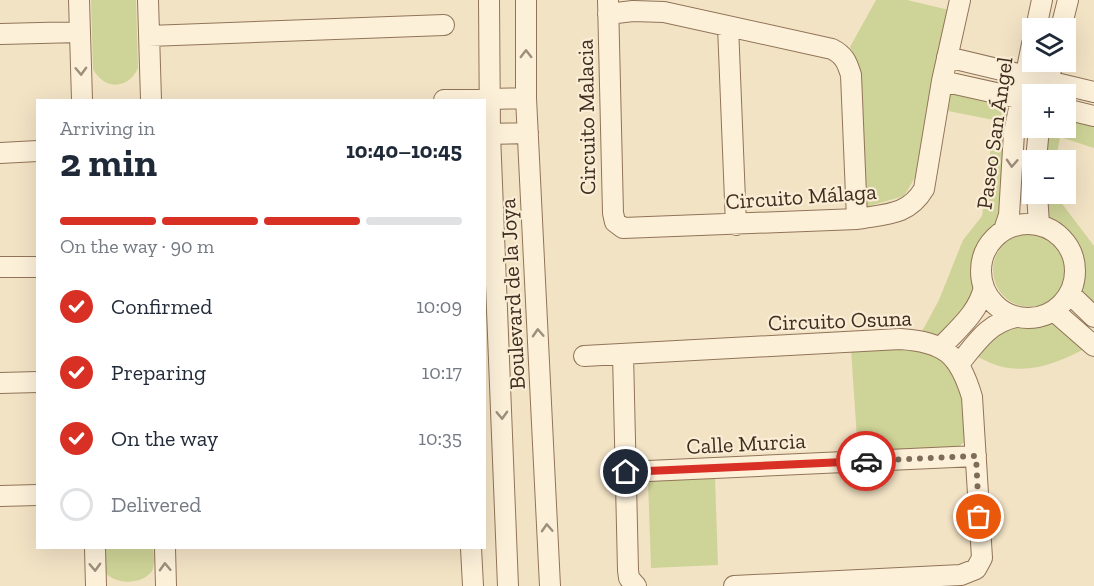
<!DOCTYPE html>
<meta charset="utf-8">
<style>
:root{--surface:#fff;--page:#f2f2f3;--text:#1f2937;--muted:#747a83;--line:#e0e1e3;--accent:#d93025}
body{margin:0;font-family:"Zilla Slab",serif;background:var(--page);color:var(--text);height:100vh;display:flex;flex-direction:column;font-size:22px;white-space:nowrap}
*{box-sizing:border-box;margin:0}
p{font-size:20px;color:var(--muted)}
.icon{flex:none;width:33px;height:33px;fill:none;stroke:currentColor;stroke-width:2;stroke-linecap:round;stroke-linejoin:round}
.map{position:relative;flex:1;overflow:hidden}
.drawer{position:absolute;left:36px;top:99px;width:450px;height:450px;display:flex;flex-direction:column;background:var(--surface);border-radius:0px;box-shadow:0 6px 24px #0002}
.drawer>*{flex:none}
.controls{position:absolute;left:1022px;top:18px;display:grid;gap:12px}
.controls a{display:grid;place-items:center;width:54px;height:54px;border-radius:0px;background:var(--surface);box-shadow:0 6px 24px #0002;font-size:30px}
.pin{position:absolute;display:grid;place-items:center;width:51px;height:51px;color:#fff;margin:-26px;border:3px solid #fff;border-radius:50%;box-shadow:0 2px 6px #0007}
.courier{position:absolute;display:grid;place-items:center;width:60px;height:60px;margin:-30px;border:4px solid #d93025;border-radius:50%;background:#fff;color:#222;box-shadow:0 2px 8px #0007}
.summary em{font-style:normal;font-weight:800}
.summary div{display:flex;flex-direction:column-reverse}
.summary{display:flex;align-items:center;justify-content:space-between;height:102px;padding:0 24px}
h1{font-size:39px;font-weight:800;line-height:45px}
.bar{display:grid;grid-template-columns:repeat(4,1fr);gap:9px 6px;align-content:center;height:72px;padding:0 24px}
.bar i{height:8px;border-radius:4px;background:var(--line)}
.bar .current{background:var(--accent)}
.bar p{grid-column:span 4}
ol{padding:0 24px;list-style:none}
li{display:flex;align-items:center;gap:18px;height:66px}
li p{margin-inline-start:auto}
li .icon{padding:6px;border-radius:50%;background:var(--accent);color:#fff;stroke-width:4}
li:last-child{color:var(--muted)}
li i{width:33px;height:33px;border:3px solid var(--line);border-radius:50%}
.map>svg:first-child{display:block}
.green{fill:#ced397}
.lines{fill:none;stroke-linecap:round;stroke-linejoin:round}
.street-casing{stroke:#917458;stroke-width:22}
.street{stroke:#fcf0d9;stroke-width:20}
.oneway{stroke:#9e8e7c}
.done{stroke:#7e6c58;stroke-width:6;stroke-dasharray:0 10.8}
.route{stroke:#d93025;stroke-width:8}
.labels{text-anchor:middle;stroke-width:4.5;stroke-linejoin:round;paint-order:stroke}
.street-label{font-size:22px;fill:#3f2c1e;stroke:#f9edd5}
</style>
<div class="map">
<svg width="1094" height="586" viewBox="0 0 1094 586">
<rect width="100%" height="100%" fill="#f3e3c5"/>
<path class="green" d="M91,0H136L138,68C128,90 104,90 93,69Z
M876,0H907L949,10L919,171L904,196L866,207L860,73L850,47Z
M951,89L1016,101L1001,226L980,250L976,268L980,288L940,342L920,335L939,300L963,240L982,216L994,120L948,111Z
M1065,113L1094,120V148L1060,137L1056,160H1040L1044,128H1065Z
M1041,194H1059L1060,201L1094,246V305L1079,291L1081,271L1076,248L1043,211Z
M993 270a37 37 0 1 1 74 0a37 37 0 1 1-74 0Z
M1055,317L1089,347C1060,361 1033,375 999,366C992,364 985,360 978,357L993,332L1005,323L1027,324Z
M909,348C918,351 934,352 941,358C965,378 965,412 967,440L953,451L858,454L851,349Z
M715,478L718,565L651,568L648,480Z
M101,548H153C154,555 155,564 152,571C142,586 108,586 102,566C100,561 101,553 101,548Z"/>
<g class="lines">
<g class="street-casing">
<path id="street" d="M79,0L82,100
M148,0L151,100
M489,0L490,134L508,586
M526,0V98L550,586
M608,0L613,213L615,222L623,228L857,219C885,214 908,216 924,189L942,81L960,0
M608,14L633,11L664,12L832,49C844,55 847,62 851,75L857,219
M728,26L736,225
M1036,28L1042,0
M1061,28L1068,0
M0,34L80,32
M149,36L444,25
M947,57L1094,92
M942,81L1032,101
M1045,94L1053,62
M444,100L526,98
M1065,109L1094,116
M484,134L528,133
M0,153L38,151
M1036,160L1039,128
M1037,194L1039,224
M981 271a47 47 0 1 1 94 0a47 47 0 1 1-94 0Z
M1004,230L1009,215L1014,133L1032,44
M0,267H38
M1070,294L1094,317
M1054,311L1094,346
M941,347C958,329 979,312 984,287
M623,354L628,570L629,578L636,586
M584,356L900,339C945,342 959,354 972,397L982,558L976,569L961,575L734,586
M959,364C976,343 988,323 1016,317
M0,383L38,382
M626,472L976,456
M0,496L38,495
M95,548L96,586
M165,548L166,586
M471,548L473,586"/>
</g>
<use href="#street" class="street"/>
</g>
<defs><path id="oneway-chevron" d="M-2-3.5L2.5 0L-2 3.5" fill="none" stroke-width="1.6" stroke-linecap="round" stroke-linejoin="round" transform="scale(1.5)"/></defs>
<g class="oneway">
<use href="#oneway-chevron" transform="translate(526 54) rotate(-90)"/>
<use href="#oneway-chevron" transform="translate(81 71) rotate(88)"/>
<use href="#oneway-chevron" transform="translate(1012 163) rotate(93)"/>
<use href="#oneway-chevron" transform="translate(538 333) rotate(-93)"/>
<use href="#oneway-chevron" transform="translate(502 415) rotate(88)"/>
<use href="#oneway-chevron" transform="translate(547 528) rotate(-93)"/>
<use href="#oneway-chevron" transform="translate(95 567) rotate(88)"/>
<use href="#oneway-chevron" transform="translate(165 567) rotate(-92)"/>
</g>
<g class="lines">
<path class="done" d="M866,461L976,456L979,517"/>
<path class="route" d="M626,472L866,461"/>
</g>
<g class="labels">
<g class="street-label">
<text transform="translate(586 117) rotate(-91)" y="8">Circuito Malacia</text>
<text transform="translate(994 133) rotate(-82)" y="8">Paseo San Ángel</text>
<text transform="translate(801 196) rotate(-4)" y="8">Circuito Málaga</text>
<text transform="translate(512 294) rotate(-93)" y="8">Boulevard de la Joya</text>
<text transform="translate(840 320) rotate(-2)" y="8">Circuito Osuna</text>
<text transform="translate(746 443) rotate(-3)" y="8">Calle Murcia</text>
</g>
</g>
</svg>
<div class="controls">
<a><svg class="icon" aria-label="layers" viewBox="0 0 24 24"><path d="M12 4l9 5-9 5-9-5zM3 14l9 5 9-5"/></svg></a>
<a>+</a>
<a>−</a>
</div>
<div class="pin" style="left:979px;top:517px;background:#ea580c"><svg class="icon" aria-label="bag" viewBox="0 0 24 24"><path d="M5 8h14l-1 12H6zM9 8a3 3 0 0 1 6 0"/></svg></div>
<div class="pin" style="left:626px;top:472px;background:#1f2937"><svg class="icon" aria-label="home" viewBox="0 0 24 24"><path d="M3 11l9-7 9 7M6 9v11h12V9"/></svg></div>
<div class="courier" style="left:866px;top:461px"><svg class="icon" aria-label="car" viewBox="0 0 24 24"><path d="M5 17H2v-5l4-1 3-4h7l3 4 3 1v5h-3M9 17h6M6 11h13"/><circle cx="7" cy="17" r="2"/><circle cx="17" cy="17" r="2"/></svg></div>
<section class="drawer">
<div class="summary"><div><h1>2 min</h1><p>Arriving in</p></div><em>10:40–10:45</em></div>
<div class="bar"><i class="current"></i><i class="current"></i><i class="current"></i><i></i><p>On the way · 90 m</p></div>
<ol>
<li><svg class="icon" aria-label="check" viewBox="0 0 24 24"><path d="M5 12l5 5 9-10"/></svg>Confirmed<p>10:09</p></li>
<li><svg class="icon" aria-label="check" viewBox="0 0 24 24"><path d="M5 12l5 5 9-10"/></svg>Preparing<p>10:17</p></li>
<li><svg class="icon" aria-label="check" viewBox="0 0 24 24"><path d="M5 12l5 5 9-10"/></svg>On the way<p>10:35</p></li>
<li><i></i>Delivered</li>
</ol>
</section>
</div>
